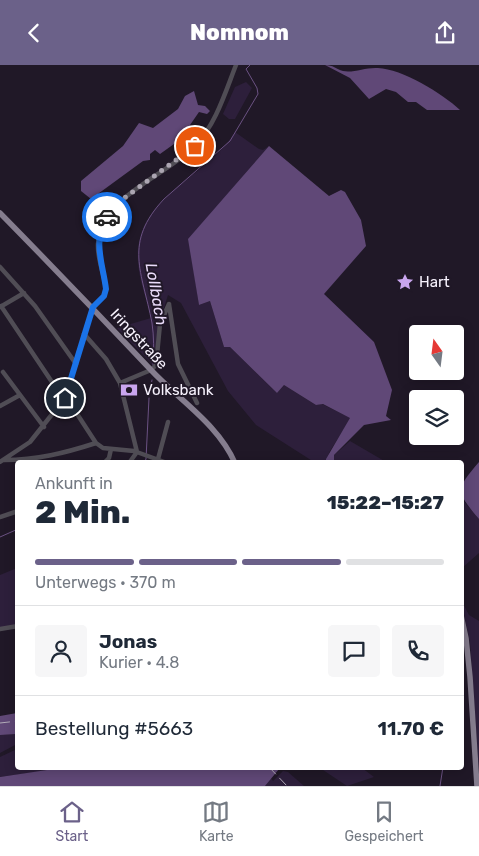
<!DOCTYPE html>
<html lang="de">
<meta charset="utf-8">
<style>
:root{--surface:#fff;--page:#f6f6f7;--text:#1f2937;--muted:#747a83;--line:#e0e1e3;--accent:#6b6189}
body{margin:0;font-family:Rubik,sans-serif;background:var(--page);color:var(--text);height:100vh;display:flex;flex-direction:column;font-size:19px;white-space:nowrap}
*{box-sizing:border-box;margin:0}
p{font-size:16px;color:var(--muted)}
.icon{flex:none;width:28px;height:28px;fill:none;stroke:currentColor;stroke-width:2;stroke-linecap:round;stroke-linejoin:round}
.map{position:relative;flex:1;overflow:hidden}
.side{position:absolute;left:15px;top:395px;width:449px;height:310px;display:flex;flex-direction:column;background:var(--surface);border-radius:5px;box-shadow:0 2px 12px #0003}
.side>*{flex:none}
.needle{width:32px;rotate:346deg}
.tools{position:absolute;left:409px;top:260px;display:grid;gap:10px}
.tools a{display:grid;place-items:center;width:55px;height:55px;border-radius:5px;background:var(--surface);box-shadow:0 2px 12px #0003;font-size:25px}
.pin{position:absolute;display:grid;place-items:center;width:42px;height:42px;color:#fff;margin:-21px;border:2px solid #fff;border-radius:50%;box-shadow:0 1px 5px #0007}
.courier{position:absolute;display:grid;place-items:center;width:50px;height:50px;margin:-25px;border:4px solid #1a73e8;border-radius:50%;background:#fff;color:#222;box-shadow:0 1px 6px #0007}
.summary em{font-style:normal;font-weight:800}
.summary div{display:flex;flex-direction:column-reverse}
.summary{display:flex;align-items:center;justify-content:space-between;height:85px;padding:0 20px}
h1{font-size:32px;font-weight:800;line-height:38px}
.bar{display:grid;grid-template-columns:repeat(4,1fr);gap:8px 5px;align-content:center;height:60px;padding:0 20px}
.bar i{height:6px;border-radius:4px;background:var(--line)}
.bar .current{background:var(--accent)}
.bar p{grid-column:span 4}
.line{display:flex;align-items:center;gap:12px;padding:0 20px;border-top:1px solid var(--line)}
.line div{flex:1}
.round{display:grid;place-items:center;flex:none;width:52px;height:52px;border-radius:5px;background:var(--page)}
header{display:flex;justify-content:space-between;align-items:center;height:65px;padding:0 20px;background:var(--accent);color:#fff;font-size:22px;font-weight:800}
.dock{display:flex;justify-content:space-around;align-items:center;height:70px;border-top:1px solid var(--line);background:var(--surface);font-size:14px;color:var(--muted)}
.dock a{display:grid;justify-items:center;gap:2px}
.dock .current{color:var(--accent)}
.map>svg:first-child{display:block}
.green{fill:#2d1f3b}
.forest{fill:#604877}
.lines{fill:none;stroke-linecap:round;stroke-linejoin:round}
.stream{stroke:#6b5283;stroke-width:1}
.minor{stroke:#504d55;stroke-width:4.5}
.major{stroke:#857d8e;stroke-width:5.5}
.rail{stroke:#b1abb8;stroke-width:1;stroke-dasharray:10 5;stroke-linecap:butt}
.done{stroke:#aca6b2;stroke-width:5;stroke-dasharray:0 9}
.route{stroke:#1a73e8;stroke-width:6}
.labels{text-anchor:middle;stroke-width:4;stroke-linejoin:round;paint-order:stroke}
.poi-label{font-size:15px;fill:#f7f2fd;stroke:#201827;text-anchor:start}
.street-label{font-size:15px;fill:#f7f2fd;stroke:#201827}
.water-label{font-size:16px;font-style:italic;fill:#eadcfa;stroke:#201827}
</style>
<header><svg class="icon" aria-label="back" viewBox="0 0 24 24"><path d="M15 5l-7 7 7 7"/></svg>Nomnom<svg class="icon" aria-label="share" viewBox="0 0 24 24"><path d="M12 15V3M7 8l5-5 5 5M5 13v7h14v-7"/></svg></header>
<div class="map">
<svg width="479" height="721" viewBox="0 0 479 721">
<rect width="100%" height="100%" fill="#201827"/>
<path class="green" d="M246,17L252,23L235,54H229L223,49L235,22Z
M235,67L259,84L263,85L269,81L189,174L199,240L210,236L224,282H230L277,328L284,320L316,340L322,339L351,353L330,386L325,397H314L256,360L228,326L181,238L168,230L159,258L153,300L117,263L151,253C147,235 139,215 138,197C134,132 206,114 235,67Z
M350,376L386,397L334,398V390Z
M461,433L479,454V488L462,503Z
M17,503V561L0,564V510Z
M461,535L469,550L479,556V708L470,578Z
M17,669V679L0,688V670Z
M17,684L18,702L67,703L0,712V692Z
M320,703H362L374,712L347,721Z
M283,706L288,707L304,721H265L271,713L273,716Z"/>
<path class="forest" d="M325,0C333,0 336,4 343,6C354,8 366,2 378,3C402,4 442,28 460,45H427L416,37H408L396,27L386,24L369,34L350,13Z
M194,26L198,40L205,41L210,46L207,49L199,47L190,60L197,71L188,80L182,76L174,79L160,89L155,85L150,89V95L143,96L91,134L81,126V116L123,81L139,58L153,63L178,44L185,31Z
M269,81L329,131L341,125L345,127L361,155L366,181L324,229L374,277L392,325L386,351L391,355L364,360L334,390V397H326V394L350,353L323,339L316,340L284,320L277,328L230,282H224L210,236L199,240L188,174Z
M479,397V454C455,426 456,424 479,397Z
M17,648V669L0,670V651Z
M67,702H279V704L265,721H0V712Z"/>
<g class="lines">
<path class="stream" d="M153,300C154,286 154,271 152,258C142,206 123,178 164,134L230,76L258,29L257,23L246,4L250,0
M150,326L152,315
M144,398L146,394L149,333
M0,472L18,464
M440,721L443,702"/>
<path class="minor" d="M0,202L35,241L76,299
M169,239L178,299L197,338
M1,241L62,332L68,335L96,378L103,383L134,386L167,398
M0,242L24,228
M84,269L106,294L120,318
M3,307L44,362
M0,341L20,330
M158,394L168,357
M4,395C37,395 65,388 96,378
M0,397L30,377L65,333L93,242L104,231L106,224C104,209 97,193 98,179C100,132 166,111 195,81C216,59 225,28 236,0
M104,398L109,393L111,384
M129,398L137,387L120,318L151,305L156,300L160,259L169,239
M0,452L18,446
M0,564L18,561"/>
<path class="major" d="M0,148C51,200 101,252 151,305C179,335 218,359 235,398
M461,550L466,573L470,612L477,721"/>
<path class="rail" d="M0,658L18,656
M269,702L287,721"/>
</g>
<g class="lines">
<path class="done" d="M107,152L123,134L195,81"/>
<path class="route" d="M65,333L93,242L104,231L106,224C103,199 92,176 107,152"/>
</g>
<defs>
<g id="sight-bare" transform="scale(1.35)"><path d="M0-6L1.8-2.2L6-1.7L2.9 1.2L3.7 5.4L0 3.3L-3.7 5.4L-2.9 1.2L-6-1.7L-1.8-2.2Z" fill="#c9a5ee" stroke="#201827" stroke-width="2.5" paint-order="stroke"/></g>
<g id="bank-bare" transform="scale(1.35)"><path d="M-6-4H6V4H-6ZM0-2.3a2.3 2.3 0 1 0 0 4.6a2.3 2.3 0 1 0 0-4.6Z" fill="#c9a5ee" stroke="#201827" stroke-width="2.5" paint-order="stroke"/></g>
</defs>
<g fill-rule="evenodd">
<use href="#sight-bare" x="405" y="217"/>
<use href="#bank-bare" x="129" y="325"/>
</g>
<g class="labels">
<g class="poi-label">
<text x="419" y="222">Hart</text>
<text x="143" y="330">Volksbank</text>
</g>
<g class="street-label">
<text transform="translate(139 274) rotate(47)" y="5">Iringstraße</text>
</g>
<g class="water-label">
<text transform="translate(157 229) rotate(80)" y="6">Lollbach</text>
</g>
</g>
</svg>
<div class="tools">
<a><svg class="needle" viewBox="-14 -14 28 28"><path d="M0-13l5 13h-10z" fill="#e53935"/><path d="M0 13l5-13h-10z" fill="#747a83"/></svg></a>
<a><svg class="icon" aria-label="layers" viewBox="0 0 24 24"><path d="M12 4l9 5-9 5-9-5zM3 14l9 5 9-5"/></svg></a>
</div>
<div class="pin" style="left:195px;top:81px;background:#ea580c"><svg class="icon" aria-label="bag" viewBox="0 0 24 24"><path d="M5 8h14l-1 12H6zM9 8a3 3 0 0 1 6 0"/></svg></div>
<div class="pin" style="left:65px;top:333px;background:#1f2937"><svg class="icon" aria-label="home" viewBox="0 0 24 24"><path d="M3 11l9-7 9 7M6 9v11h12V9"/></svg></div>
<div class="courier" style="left:107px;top:152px"><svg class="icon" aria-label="car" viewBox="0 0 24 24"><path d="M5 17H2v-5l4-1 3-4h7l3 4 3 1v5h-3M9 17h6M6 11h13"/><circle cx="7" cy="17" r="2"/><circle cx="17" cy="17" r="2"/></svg></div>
<section class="side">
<div class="summary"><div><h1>2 Min.</h1><p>Ankunft in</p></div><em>15:22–15:27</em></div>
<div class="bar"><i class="current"></i><i class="current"></i><i class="current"></i><i></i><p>Unterwegs · 370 m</p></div>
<div class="line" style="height:90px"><a class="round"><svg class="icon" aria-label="person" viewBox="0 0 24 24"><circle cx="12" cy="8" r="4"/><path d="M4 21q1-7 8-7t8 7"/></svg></a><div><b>Jonas</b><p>Kurier · 4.8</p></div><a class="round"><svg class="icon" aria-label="chat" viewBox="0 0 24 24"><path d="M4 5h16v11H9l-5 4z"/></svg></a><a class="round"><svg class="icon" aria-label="phone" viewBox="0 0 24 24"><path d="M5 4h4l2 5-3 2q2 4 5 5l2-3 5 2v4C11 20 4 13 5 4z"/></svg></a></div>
<div class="line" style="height:65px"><div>Bestellung #5663</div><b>11.70 €</b></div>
</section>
</div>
<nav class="dock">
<a class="current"><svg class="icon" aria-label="home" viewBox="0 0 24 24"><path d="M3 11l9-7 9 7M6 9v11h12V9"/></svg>Start</a>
<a><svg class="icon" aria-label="map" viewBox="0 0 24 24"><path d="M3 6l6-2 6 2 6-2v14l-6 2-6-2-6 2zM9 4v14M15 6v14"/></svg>Karte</a>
<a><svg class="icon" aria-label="saved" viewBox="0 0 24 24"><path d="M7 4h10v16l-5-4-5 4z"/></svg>Gespeichert</a>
</nav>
